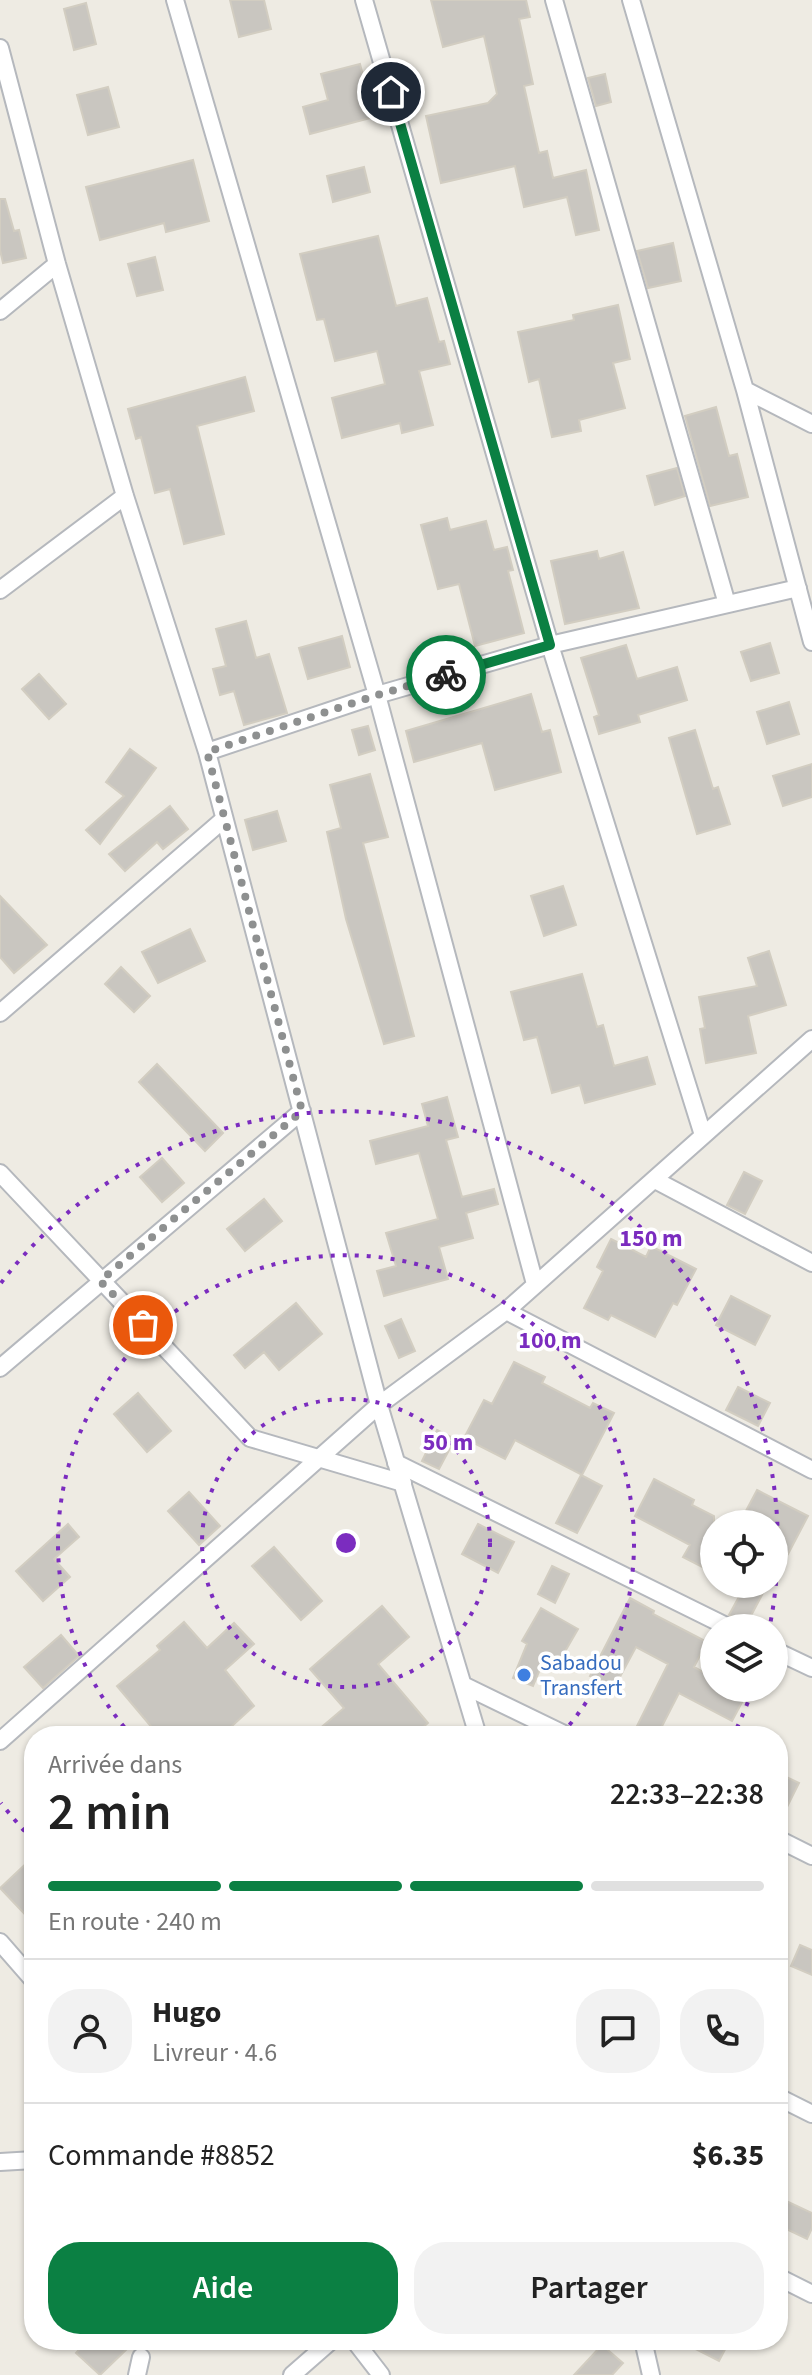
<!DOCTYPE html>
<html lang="fr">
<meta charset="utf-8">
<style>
:root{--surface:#fff;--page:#f2f2f2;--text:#222;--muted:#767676;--line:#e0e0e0;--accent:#0b8043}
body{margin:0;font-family:"Source Sans 3",sans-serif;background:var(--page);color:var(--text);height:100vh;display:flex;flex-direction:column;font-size:30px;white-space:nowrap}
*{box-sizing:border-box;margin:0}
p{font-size:26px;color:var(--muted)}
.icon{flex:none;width:44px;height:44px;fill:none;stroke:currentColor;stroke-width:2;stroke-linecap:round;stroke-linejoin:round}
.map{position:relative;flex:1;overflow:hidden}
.side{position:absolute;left:24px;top:1726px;width:764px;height:624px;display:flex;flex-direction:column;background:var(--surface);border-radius:32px;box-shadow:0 2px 6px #0004}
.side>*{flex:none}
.buttons{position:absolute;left:700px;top:1510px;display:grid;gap:16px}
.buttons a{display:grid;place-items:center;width:88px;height:88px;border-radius:50%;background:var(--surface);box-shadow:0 2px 6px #0004;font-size:40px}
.pin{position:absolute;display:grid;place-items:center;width:68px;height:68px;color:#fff;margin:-34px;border:4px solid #fff;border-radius:50%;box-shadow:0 2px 8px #0007}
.courier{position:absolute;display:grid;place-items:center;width:80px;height:80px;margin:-40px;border:6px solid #0b8043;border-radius:50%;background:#fff;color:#222;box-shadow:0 2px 10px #0007}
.head em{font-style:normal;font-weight:600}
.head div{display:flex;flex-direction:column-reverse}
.head{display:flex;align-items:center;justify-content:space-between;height:136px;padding:0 24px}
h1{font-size:52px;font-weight:600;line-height:60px}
.bar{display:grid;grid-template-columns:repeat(4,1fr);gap:12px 8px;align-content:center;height:96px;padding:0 24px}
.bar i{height:10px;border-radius:6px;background:var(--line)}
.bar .current{background:var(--accent)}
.bar p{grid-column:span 4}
.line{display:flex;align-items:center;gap:20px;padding:0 24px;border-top:2px solid var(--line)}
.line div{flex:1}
.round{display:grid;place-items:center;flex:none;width:84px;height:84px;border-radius:32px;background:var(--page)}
.button{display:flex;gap:16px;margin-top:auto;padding:16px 24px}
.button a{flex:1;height:92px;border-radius:32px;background:var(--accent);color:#fff;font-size:32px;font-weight:600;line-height:92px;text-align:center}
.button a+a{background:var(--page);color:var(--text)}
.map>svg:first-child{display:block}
.building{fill:#c9c6c0;stroke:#d2cdc1;stroke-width:2}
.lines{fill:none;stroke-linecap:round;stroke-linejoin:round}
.minor-casing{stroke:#b5b8bd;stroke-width:20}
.minor{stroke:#fff;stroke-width:16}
.done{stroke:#8e9090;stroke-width:8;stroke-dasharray:0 14.4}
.route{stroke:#0b8043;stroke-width:10}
.ring{fill:none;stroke:#7b2cbf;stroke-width:4;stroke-dasharray:4 8}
.shop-dot{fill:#3f7fe0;stroke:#fff;stroke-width:3}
.labels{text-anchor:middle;stroke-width:7;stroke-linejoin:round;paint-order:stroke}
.shop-label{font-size:22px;fill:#366cbe;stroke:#fff;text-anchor:start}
.centre{fill:#7b2cbf;stroke:#fff;stroke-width:4}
.ring-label{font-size:24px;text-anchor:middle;font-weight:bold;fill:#7b2cbf;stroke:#fff;stroke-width:7;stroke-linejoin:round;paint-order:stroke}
</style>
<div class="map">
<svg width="812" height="2375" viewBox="0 0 812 2375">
<rect width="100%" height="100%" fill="#eeebe3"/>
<path class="building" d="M230,0H264L271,29L239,37Z
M431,0H526L530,17L519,19L533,84L524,86L539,153L547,151L553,178L586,170L599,230L576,235L567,197L524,207L515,166L441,183L426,116L488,103L497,94L484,36L443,47Z
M86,3L96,44L74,50L64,9Z
M360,64L374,117L310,134L303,107L328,100L321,74Z
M605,74L611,102L596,106L588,78Z
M108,87L119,127L88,135L77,95Z
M193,160L209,221L166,232L164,223L100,240L86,187Z
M364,167L370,192L333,202L327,176Z
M0,199H5L14,231L19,230L26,258L3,263L0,250Z
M378,236L396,306L427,298L439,342L444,341L450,364L419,371L433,425L402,433L400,423L342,438L332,398L385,384L377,351L335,361L324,319L317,320L300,254Z
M673,243L681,281L648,288L637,251Z
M155,257L163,290L137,296L128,264Z
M618,305L630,359L613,363L625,408L579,420L581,431L552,437L539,379L529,382L518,332L574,320L573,315Z
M245,377L254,411L197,426L224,534L184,544L170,489L155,493L141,437L136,439L128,409Z
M716,407L729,456L737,454L748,497L710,506L685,416Z
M677,468L685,496L655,505L647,476Z
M447,518L450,530L486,521L494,550L507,547L513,570L508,571L524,633L475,646L459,584L438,589L421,525Z
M597,551L599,559L623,552L639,608L565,624L551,561Z
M246,621L256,658L269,654L287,713L244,725L234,691L220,695L213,669L226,666L216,629Z
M342,636L350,667L308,679L299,648Z
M770,643L779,673L751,681L741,652Z
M626,645L637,679L677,667L687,700L638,715L640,722L599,734L594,717L599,715L581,658Z
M39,674L66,704L49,719L22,689Z
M531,694L542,732L550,730L561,772L495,790L482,743L414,762L406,731Z
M789,702L799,734L767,744L757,712Z
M368,726L375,750L359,755L352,730Z
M695,730L713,789L718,787L730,824L697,834L669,738Z
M130,749L156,768L100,844L86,830L124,796L106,782Z
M812,764V797L783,806L773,776Z
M370,774L388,837L363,843L414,1036L384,1044L346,919L327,832L341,828L330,785Z
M170,806L188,829L163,849L157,842L125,871L109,854Z
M277,811L286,841L253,850L245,820Z
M563,886L576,925L544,936L531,896Z
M0,896L47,945L14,973L0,957Z
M190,929L205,961L158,983L142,952Z
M769,951L786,1005L748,1016L756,1053L706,1063L700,1029L705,1028L699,997L757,986L748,958Z
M121,967L150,996L134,1012L105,984Z
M582,974L597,1027L603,1025L614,1066L647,1057L655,1084L585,1103L580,1085L552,1093L537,1037L524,1040L511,992Z
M157,1064L223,1133L205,1151L139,1082Z
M447,1097L458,1137L446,1140L462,1197L494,1189L498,1204L466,1213L473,1238L439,1247L448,1279L384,1296L377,1271L396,1266L386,1233L438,1219L419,1153L376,1164L370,1141L428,1126L422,1104Z
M162,1158L184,1183L162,1202L140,1177Z
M744,1172L762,1181L745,1214L727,1205Z
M264,1199L282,1221L245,1251L227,1229Z
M611,1239L646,1257L651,1246L696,1269L677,1305L673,1303L655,1337L611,1315L608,1320L584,1308L603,1271L597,1267Z
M731,1296L770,1316L755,1345L716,1325Z
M296,1303L322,1334L279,1370L264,1352L245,1368L234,1355Z
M401,1319L415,1351L399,1358L385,1326Z
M514,1362L545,1377L542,1383L590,1408L593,1403L614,1413L582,1475L515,1440L505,1459L464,1438L484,1400L492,1404Z
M738,1387L770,1403L758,1426L726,1410Z
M138,1393L171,1431L147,1452L114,1414Z
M437,1430L455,1439L439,1469L422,1461Z
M581,1475L602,1486L577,1533L556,1523Z
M654,1479L694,1500L692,1505L714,1516V1553L706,1569L683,1557L690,1545L635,1516Z
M757,1490L808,1516L788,1554L774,1546V1524H739Z
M189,1492L220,1526L199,1545L168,1511Z
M68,1524L79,1537L54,1559L70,1577L43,1601L16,1571Z
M478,1524L514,1542L498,1573L462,1554Z
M274,1547L322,1601L301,1620L252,1566Z
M552,1566L569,1574L555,1603L538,1594Z
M746,1584L764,1591L746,1625L729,1615Z
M630,1598L654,1611L653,1614L707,1642L694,1667L714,1678V1688H733L746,1695L732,1721L679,1693L657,1736H647L635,1730L668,1664L636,1647L614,1688L590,1676Z
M382,1606L409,1637L378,1664L428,1723L413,1736H311L344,1708L310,1669Z
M541,1608L578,1629L559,1662L546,1655L533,1686L513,1678L527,1644L522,1641Z
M184,1622L207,1648L234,1623L254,1644L225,1670L254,1706L221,1736H159L117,1686L160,1650L157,1646Z
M61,1635L79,1656L43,1688L24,1667Z
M778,1773L799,1783L778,1825Z
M34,1856V1924L0,1888Z
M800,1945L812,1950V1975L791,1966Z
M784,2200L812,2213V2228L807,2239L778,2225V2213Z
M88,2340H120L128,2348L100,2375L76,2353Z
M678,2340H730L719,2361Z
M602,2345L623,2363L612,2375H574Z"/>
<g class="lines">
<g class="minor-casing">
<path id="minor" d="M175,0L377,695L535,1284
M364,0L550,645L703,1135
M554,0L727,604
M631,0L745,390L812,642
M0,48L57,264L125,496L207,752L379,1405L478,1736
M0,311L57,264
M745,390L812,424
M0,590L125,496
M207,752L377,695L550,645L798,588
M0,1013L224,819
M0,1173L250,1438L403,1483
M655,1180L812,1263
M506,1311L812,1470
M0,1368L302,1111
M396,1463L730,1628
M774,1650L812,1668
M463,1685L568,1736
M0,1741L379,1405L506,1311L812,1039
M778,1839L812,1856
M0,1942L34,1981
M778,2097L812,2114
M0,2162L34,2160
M778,2277L812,2294
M354,2340L381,2375
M643,2340L651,2375
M137,2375L141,2357
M292,2375L332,2340"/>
</g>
<use href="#minor" class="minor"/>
</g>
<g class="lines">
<path class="done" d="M143,1325L100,1281L302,1111L207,752L377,695L446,675"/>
<path class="route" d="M391,92L550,645L446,675"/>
</g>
<g class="ring">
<circle cx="346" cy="1543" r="144"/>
<path d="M132 1736A288 288 0 1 1 560 1736"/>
<path d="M752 1691A432 432 0 0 1 733 1736M33 1840A432 432 0 0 1 1 1803M1 1283A432 432 0 0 1 770 1625"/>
</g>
<circle class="shop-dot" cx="524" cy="1675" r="8"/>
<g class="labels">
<g class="shop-label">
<text x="540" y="1670">Sabadou<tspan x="540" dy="25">Transfert</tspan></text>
</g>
</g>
<circle cx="346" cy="1543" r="12" class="centre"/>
<g class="ring-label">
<text x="651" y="1246">150 m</text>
<text x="550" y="1348">100 m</text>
<text x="448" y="1450">50 m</text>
</g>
</svg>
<div class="buttons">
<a><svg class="icon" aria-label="locate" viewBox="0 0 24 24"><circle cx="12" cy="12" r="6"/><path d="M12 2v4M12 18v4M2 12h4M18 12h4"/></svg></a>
<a><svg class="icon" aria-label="layers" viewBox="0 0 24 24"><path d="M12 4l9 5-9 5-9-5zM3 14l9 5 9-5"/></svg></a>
</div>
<div class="pin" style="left:143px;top:1325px;background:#ea580c"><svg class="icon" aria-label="bag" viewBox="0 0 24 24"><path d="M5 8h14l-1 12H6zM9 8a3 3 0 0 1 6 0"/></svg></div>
<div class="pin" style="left:391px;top:92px;background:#1f2937"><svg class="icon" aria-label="home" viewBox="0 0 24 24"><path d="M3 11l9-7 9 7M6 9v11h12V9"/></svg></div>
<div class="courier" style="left:446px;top:675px"><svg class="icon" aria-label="bike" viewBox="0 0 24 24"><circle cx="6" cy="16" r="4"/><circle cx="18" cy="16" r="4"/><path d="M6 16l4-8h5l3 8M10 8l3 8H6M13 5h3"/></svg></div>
<section class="side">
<div class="head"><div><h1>2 min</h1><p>Arrivée dans</p></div><em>22:33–22:38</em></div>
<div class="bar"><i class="current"></i><i class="current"></i><i class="current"></i><i></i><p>En route · 240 m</p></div>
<div class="line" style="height:144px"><a class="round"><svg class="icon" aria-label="person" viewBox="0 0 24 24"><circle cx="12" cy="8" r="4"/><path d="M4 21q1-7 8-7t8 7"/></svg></a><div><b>Hugo</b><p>Livreur · 4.6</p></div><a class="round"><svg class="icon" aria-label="chat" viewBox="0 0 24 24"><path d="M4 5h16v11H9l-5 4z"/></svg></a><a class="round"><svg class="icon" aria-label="phone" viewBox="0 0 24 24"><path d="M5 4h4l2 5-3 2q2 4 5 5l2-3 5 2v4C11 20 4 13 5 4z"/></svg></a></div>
<div class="line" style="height:104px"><div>Commande #8852</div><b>$6.35</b></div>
<div class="button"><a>Aide</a><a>Partager</a></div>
</section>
</div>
